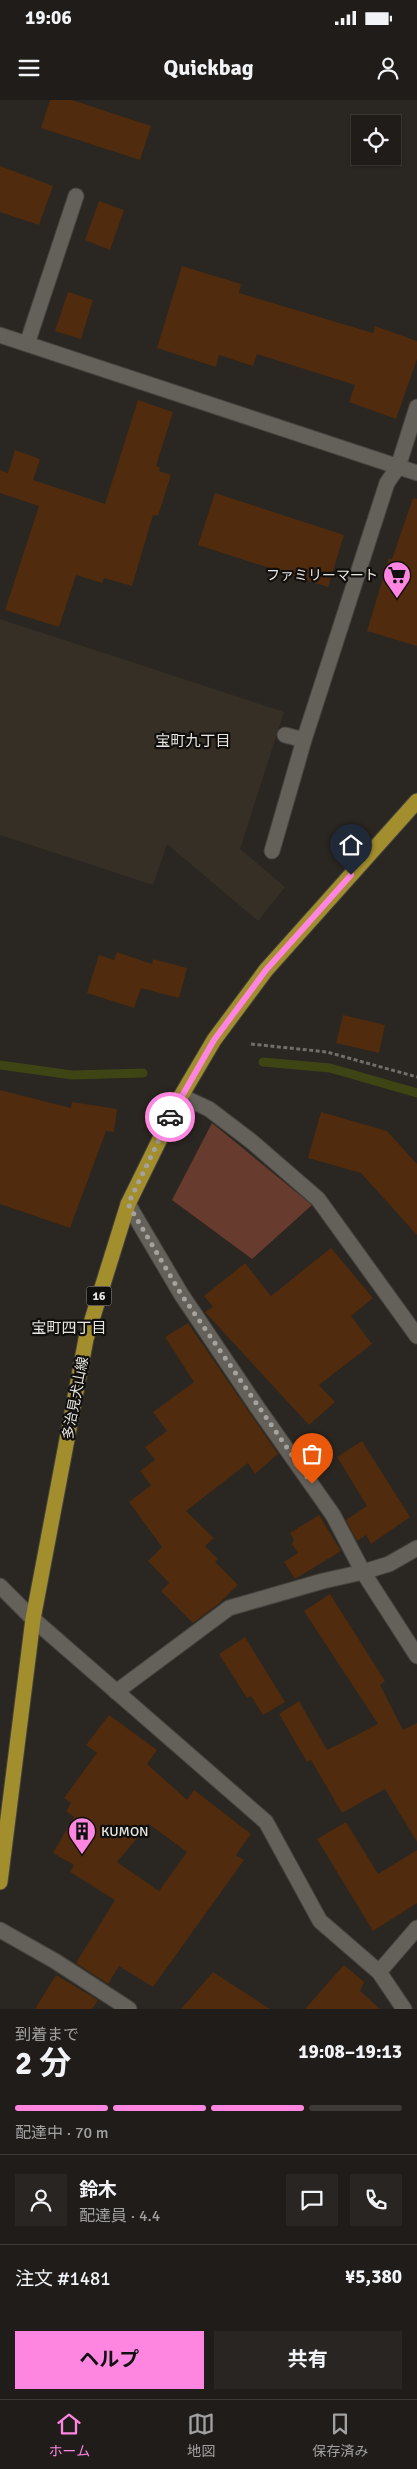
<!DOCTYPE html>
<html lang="ja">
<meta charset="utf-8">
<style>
:root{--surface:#201c19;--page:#282522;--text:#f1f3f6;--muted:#a2a1a2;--line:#3d3a38;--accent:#fe86e1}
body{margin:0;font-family:Signika,"Noto Sans JP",sans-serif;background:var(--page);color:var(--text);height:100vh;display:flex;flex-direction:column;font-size:19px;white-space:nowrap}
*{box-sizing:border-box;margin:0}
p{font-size:16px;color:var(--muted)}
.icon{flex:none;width:28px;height:28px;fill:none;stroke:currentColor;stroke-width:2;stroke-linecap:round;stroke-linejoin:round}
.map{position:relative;height:1909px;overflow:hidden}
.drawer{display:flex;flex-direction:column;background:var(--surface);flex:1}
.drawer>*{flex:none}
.controls{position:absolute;left:351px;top:15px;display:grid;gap:10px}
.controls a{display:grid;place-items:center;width:50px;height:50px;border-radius:0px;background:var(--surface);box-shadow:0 1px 4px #0004,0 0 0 1px var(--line);font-size:25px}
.pin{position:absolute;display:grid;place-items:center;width:42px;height:42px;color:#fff;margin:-51px -21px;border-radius:50% 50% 50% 0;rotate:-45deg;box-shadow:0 0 5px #0007}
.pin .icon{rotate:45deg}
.courier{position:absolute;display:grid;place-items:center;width:50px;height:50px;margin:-25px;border:4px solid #fe86e1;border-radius:50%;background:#fff;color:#222;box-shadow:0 1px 6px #0007}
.overview em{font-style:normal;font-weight:700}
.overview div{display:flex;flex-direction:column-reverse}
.overview{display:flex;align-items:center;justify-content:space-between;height:85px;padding:0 15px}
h1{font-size:32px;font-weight:700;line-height:38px}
.bar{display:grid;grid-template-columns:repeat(4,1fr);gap:8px 5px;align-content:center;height:60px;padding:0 15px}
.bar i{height:6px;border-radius:4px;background:var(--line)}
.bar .selected{background:var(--accent)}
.bar p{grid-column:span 4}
.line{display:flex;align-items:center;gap:12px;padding:0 15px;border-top:1px solid var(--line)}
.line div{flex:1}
.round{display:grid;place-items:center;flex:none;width:52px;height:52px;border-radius:0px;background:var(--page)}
.primary-button{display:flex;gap:10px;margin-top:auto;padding:10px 15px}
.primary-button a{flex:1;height:58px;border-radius:0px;background:var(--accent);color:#111;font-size:20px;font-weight:700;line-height:58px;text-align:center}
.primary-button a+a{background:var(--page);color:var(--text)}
.status{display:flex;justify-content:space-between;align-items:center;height:35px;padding:0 25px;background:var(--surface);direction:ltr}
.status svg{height:14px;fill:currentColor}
header{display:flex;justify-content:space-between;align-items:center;height:65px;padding:0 15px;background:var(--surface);font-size:22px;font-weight:700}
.menu{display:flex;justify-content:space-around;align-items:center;height:70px;border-top:1px solid var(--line);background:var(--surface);font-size:14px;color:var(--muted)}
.menu a{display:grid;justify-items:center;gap:2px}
.menu .selected{color:var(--accent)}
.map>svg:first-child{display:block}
.built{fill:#362f25}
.green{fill:#683b2f}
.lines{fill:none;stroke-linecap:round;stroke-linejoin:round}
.stream{stroke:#3f4414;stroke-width:9}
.building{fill:#502b0d;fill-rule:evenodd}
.minor-casing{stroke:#45433e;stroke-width:17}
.major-casing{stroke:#45433e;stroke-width:17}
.path{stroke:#716d69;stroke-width:3;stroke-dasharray:4 2.5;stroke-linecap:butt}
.minor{stroke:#64605a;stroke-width:15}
.major{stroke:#a38e2e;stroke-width:15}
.done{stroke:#a6a39e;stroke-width:5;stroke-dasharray:0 9}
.route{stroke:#fe86e1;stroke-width:6}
.labels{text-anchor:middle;stroke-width:4.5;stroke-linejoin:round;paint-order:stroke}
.shield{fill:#110f0d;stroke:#a8a6a2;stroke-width:1}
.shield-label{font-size:12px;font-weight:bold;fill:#e8e6e2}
.poi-label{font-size:14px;fill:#e8e6e2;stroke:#110f0d;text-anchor:end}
.street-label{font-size:14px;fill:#e8e6e2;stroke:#110f0d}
.neighbourhood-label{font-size:15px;fill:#e8e6e2;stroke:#110f0d}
</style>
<div class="status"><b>19:06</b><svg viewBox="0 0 49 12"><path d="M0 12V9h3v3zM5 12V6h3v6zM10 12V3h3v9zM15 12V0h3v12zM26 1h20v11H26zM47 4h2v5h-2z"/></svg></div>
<header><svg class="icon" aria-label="menu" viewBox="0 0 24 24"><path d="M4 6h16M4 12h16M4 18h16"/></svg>Quickbag<svg class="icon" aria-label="person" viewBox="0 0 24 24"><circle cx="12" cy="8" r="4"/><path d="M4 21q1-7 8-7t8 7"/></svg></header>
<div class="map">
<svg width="417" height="1909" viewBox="0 0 417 1909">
<rect width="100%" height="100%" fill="#2a2621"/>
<path class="built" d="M0,519L284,612L240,749L285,787L258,821L167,744L153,785L0,735Z"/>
<path class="green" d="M212,1023L312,1105L252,1159L172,1100Z"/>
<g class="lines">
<path class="stream" d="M263,962L330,968L417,993
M0,965L72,975L143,973"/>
</g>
<path class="building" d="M50,0H72L151,26L140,60L41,28Z
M0,66L53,86L39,125L0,112Z
M99,101L124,110L110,150L85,140Z
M182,166L241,184L239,193L373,233L375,226L417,241V259L396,319L349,302L355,285L257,254L253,266L219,255L216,267L157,248Z
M68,192L93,200L81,239L55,231Z
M138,300L173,312L156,366L160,367L159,371L171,375L158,416L153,415L132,486L104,478L102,483L76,475L59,527L5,510L39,406L0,393V370L8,373L15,350L40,359L33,380L105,404Z
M215,393L344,435L328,487L198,445Z
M413,398L417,399V546L367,531L389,458L392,459Z
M117,852L152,864L153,859L187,868L179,898L141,888L134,908L87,893L99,855L114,860Z
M343,915L385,925L379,953L336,943Z
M0,990L71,1008L72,1002L117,1009L114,1032L106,1031L70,1128L0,1104Z
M321,1012L387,1031L417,1064V1135L361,1073L308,1058Z
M331,1148L373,1198L351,1216L372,1244L319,1285L335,1302L309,1325L205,1212L213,1207L204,1196L245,1163L271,1196Z
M188,1223L278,1354L255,1374L248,1363L186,1411L214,1438L205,1446L218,1459L215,1462L238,1485L217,1505L193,1523L161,1491L169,1483L148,1461L162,1447L129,1402L151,1385L140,1371L155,1360L145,1347L167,1331L153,1312L194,1282L165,1237Z
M362,1341L410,1417L371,1444L366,1435L357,1441L346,1420L367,1406L337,1357Z
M319,1415L341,1451L295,1479L284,1462L298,1453L292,1444L294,1440L290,1433Z
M330,1494L385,1581L380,1585L403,1630L417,1623V1742L385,1689L342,1713L311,1660L307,1662L279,1614L299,1601L327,1650L378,1624L304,1511Z
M245,1537L285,1602L263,1615L251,1596L247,1598L219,1554Z
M109,1615L157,1650L147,1664L187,1700L194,1690L251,1734L236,1755L244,1760L153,1887L119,1866L108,1884L76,1863L115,1800L70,1772L74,1765L53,1753L74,1717L66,1711L71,1703L64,1698L97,1653L86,1645ZM149,1724L187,1752L159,1791L117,1762Z
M346,1722L378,1774L417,1750V1803L373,1831L317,1739Z
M344,1865L364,1882L360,1891L380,1909H305Z
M213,1872L270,1909H181Z
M56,1875L98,1900L92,1909H35Z"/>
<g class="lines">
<g class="minor-casing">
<path id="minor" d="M0,235L417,373
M27,244L76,96
M285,635L304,640
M272,751L304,640L387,383L398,367L417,307
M181,996L209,1009L251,1041L318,1099L417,1236
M128,1104L181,1194L257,1307L333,1415L363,1472L417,1556
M0,1486L33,1519L266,1722L320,1821L379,1872L404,1909
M116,1592L229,1508L323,1481L363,1472L389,1464L417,1448
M0,1830L55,1861L129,1909
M379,1872L417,1828"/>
</g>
<g class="major-casing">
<path id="major" d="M0,1782L33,1519L86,1239L128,1104L181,996L214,940L266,870L417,701"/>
</g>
<path class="path" d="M251,944L327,952L417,977"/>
<use href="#minor" class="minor"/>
<use href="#major" class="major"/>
</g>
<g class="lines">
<path class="done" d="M170,1017L128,1104L181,1194L312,1384"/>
<path class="route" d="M170,1017L214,940L266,870L351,775"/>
</g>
<defs>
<g id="supermarket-pin" transform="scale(1.4375)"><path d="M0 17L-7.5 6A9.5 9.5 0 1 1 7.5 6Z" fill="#fe86e1" stroke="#110f0d"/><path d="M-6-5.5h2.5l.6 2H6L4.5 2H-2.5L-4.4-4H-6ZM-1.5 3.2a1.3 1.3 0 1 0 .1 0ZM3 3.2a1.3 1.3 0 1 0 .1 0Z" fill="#111"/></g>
<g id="building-pin" transform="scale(1.4375)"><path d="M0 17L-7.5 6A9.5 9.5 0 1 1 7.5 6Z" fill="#fe86e1" stroke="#110f0d"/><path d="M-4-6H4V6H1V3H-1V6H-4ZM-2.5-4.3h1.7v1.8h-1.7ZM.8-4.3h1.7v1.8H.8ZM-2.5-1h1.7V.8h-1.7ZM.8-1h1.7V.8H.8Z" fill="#111"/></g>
</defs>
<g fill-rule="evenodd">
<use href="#supermarket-pin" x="397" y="475"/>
<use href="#building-pin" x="82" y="1731"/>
</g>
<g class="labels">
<rect class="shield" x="86.5" y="1186.5" width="25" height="19" rx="4"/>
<g class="shield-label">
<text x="99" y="1200">16</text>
</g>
<g class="poi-label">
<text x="378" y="480">ファミリーマート</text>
<text x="101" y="1736" text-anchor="start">KUMON</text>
</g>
<g class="street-label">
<text transform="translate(75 1298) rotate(-79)" y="5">多治見犬山線</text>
</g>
<g class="neighbourhood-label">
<text x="193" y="646">宝町九丁目</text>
<text x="69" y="1233">宝町四丁目</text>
</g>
</g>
</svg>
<div class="controls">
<a><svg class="icon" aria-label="locate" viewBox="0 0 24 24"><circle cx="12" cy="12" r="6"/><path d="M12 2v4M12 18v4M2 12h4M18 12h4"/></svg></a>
</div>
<div class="pin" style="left:312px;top:1384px;background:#ea580c"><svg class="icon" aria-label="bag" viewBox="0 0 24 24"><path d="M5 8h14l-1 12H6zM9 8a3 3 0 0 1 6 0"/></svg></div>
<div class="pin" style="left:351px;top:775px;background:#1f2937"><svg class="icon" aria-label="home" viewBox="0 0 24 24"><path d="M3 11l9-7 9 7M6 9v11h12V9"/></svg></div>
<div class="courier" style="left:170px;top:1017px"><svg class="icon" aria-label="car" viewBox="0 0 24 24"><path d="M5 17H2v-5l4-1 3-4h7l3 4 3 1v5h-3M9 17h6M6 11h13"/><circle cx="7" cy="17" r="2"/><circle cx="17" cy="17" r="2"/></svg></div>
</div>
<section class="drawer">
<div class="overview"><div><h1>2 分</h1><p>到着まで</p></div><em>19:08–19:13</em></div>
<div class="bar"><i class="selected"></i><i class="selected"></i><i class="selected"></i><i></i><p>配達中 · 70 m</p></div>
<div class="line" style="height:90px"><a class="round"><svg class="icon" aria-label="person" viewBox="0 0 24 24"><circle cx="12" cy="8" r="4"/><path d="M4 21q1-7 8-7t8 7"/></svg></a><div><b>鈴木</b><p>配達員 · 4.4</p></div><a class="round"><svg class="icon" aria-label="chat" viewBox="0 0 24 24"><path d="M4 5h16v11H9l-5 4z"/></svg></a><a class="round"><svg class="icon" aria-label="phone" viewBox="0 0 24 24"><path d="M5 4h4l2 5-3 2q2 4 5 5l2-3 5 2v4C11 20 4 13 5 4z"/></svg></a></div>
<div class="line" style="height:65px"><div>注文 #1481</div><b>¥5,380</b></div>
<div class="primary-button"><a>ヘルプ</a><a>共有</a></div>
</section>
<nav class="menu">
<a class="selected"><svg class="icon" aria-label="home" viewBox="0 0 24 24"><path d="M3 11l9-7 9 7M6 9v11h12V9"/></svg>ホーム</a>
<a><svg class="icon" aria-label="map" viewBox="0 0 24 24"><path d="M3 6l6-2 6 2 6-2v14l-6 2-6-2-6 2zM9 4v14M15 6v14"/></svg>地図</a>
<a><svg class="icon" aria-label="saved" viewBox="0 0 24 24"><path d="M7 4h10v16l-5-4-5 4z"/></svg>保存済み</a>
</nav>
